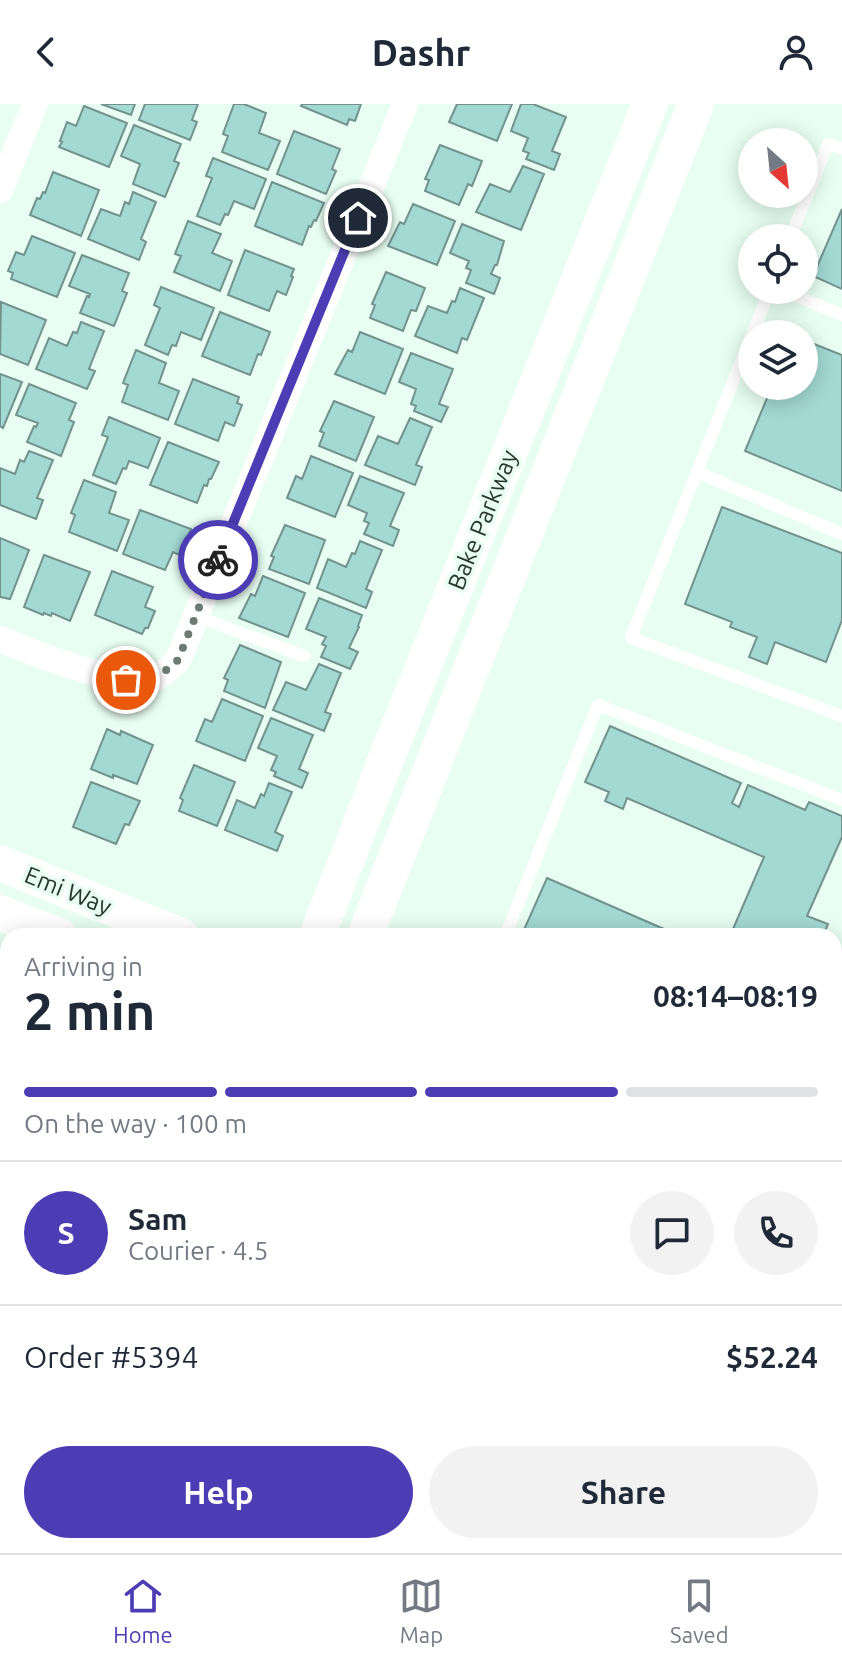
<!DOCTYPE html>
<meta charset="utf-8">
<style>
:root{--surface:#fff;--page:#f2f2f3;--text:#1f2937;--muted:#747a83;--line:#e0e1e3;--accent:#4d3db5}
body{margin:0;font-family:Ubuntu,sans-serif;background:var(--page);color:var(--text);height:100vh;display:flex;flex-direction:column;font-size:30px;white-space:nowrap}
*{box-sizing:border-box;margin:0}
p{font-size:26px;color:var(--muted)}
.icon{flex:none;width:44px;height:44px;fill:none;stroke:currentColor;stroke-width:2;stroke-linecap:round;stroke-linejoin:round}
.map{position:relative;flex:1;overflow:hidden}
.panel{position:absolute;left:0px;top:824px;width:842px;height:626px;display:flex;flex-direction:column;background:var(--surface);border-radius:24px 24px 0 0;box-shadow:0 4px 20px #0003}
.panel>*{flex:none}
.needle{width:52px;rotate:153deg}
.buttons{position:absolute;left:738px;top:24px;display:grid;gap:16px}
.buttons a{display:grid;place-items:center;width:80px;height:80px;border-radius:50%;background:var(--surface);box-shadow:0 4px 20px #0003;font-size:40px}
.pin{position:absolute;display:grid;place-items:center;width:68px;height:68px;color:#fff;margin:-34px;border:4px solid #fff;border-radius:50%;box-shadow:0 2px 8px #0007}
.courier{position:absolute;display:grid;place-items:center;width:80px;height:80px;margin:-40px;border:6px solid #4d3db5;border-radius:50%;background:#fff;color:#222;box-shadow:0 2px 10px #0007}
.head em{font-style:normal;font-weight:600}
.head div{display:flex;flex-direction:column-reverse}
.head{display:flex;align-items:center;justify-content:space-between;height:136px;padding:0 24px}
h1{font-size:52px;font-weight:600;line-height:60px}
.bar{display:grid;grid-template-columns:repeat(4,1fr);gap:12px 8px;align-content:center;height:96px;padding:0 24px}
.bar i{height:10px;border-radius:6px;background:var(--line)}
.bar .on{background:var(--accent)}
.bar p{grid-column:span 4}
.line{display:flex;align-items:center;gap:20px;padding:0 24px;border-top:2px solid var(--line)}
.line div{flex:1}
.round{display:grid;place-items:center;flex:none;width:84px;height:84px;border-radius:42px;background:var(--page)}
.action{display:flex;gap:16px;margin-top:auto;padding:16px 24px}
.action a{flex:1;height:92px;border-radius:48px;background:var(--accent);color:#fff;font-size:32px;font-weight:600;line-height:92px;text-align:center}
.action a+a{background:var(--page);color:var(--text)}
header{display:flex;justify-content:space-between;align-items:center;height:104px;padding:0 24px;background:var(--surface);font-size:36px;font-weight:600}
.tab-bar{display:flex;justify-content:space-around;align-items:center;height:112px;border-top:2px solid var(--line);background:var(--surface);font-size:22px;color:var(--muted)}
.tab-bar a{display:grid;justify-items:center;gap:4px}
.tab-bar .on{color:var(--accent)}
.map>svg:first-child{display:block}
.building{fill:#a2d9d2;stroke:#73928e;stroke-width:2}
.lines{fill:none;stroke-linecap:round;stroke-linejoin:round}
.lane{stroke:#fff;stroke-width:12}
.street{stroke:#fff;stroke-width:26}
.secondary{stroke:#fff;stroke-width:36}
.done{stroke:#6c7b73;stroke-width:8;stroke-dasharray:0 14.4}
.route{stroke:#4d3db5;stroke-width:10}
.labels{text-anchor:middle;stroke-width:7;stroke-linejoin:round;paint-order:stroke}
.street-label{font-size:24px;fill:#2a352f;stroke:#e8fef2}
</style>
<header><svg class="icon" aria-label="back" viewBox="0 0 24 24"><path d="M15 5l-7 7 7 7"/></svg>Dashr<svg class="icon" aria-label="person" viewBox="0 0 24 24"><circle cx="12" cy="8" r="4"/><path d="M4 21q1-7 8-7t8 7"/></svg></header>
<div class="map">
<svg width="842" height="1449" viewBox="0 0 842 1449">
<rect width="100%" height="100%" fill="#e8fef2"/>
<path class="building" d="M101,0H135L131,11Z
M145,0H198L192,16L197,18L190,36L139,16Z
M234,0H244L266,9L259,29L280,37L268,66L222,48L228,32L223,30Z
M302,0H361L355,17L349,15L347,21L301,2Z
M457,0H512L497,37L449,18Z
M521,0H533L566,13L552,47L560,50L554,66L526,55L529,49L523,47L528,34L511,27Z
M84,2L127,19L109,63L59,43L62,38L60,37L67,18L76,22Z
M134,21L181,40L174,57L179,59L165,93L133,80L140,60L121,52Z
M294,27L340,45L332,65L336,67L326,90L277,70Z
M440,41L482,57L472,82L468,80L459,101L425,87L429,76L425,75Z
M213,54L266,75L254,105L234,97L228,111L225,110L220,121L197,112L212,74L206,72Z
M523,62L544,70L521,126L476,108L490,80L510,88Z
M53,68L99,86L81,132L30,111L37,94L40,95L43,88L45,89Z
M272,78L324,99L316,117L314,116L311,123L309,122L302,141L255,122Z
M133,88L156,98L141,135L146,138L139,156L88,135L101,105L120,112L125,98L129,100Z
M413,100L455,117L437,161L388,142L400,118L404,120Z
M842,105V185L813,172Z
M188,117L221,130L212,149L232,157L220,187L174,168L181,152L175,150Z
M462,120L504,137L497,161H495L491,170L500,174L494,190L466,179L471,166L466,164L469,157L450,149Z
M32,132L75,149L57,193L11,175L13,169L8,167L16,148L24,151Z
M245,146L294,165L291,172L293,173L286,191L277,187L269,207L228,191Z
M82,151L129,169L122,187L127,189L114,222L80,209L87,192L89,193L90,190L69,182Z
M386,168L425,184L416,207L411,206L403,227L370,214L375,201L372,200Z
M161,183L214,204L201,236L181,228L176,242L172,241L168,251L145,241L160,204L154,201Z
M460,184L484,194L467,236L462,234L457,249L415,232L428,202L447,209L452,197L455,198Z
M1,198L46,216L28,261L0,250Z
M220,208L270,228L261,251L258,250L250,271L202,252Z
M81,218L104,227L89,265L95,267L87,285L36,265L49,234L67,242L73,228L77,229Z
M360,228L403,245L385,290L335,270L348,246L352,248Z
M804,236L842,251V387L745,347L772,282H804Z
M136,246L166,259L159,279L179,287L168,316L122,298L128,281L123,279Z
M411,249L453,265L439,300L448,303L441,318L414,307L416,302L411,300L416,285L399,278Z
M0,270L22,278L3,324L0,322Z
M193,275L239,293L237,299L242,301L234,322L225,318L218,337L175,320Z
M29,280L76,299L69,316L74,318L61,352L27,338L34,322L36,323L38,319L16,311Z
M334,297L374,313L356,357L319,342L324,329L320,327Z
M109,313L160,334L148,364L129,357L126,365L123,364L116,380L93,371L108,333L102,331Z
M410,314L432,323L416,361L422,363L415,381L365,361L378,332L398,340Z
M168,338L219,358L211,375H209L207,382L204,381L197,399L150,381Z
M29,347L53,356L37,394L43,396L36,415L0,401V364L15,370L20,356L24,358Z
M311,352L353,369L335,413L287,394L296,372L302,375Z
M360,372L404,389L390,422L399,426L393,442L364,430L369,419L364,417L367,409L348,401Z
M84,376L116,388L109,409L129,416L117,447L69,428L75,411L71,409Z
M722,403L842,449V516L826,558L775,538L767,560L749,553L757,533L730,523L732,518L685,500Z
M140,406L191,425L182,452L173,448L165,466L123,450Z
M285,421L325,436L309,480L269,465L274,453L271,452Z
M0,434L29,446L10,495L0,493Z
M360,437L382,446L366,485L372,488L366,504L317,484L328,455L346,463L352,449L355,450Z
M44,451L90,468L70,517L52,509L51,512L44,509L43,511L24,503Z
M112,467L153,483L145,503L155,507L148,524H145L142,530L95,511Z
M263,472L305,489L288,533L239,514L251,490L255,492Z
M319,494L362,511L358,522L359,523L349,544L358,548L350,565L321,553L326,542L322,540L326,533L306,525Z
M240,541L281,558L265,604L224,587L228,576L224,574Z
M319,560L341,569L325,608L331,610L324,627L273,606L286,578L306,586Z
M222,595L263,612L245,657L196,637L205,615L212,618Z
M271,614L313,631L299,665L308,669L302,684L274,672L276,668L271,666L277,652L258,644Z
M610,622L741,679L732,699L739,703L748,681L805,706L809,698L842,712V733L807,812L828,820L823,832H730L764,753L627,694L623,705L605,697L609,688L585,678Z
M107,625L120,631L121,627L153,641L137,680L113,671V674L91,665Z
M194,661L235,678L217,722L179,707L183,696L180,694Z
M91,678L140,697L129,721L125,720L116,740L73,723Z
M269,679L292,688L275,728L283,732L277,747L225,726L237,696L255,704L261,690L264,692Z
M547,774L680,832H532L523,828Z
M324,1442H442L440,1449H325L322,1448Z
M442,1442H509L507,1449H440Z
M509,1442H565L563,1449H507Z"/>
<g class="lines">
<path class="lane" d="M790,134L828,40L842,44
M782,186L842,211
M752,230L631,534L842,612
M752,230L770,186
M697,368L842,430
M195,512L304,552
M507,832L506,830L598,601L842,696
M834,886L842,870"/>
<path class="street" d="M0,86L35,0
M0,535C31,548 129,588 158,573C165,569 172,561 178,556L405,0
M0,1026L8,1030
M0,1306L2,1307"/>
<path class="secondary" d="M0,759L181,832
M0,809L59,832
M317,832L386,655L650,0
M365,832L696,0
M834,1075L842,1061
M834,1135L842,1140
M834,1188L842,1194
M68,1449L70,1442
M115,1449L118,1442"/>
</g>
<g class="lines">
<path class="done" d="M126,576L157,574L178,556L218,456"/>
<path class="route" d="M218,456L358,114"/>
</g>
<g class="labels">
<g class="street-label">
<text transform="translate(483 416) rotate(-68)" y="8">Bake Parkway</text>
<text transform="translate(68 787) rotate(22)" y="8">Emi Way</text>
</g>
</g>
</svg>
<div class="buttons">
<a><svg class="needle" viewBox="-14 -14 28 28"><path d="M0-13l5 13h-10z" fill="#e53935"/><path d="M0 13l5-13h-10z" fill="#747a83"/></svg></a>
<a><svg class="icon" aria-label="locate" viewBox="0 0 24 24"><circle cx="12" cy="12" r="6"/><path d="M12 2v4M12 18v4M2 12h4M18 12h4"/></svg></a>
<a><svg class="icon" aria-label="layers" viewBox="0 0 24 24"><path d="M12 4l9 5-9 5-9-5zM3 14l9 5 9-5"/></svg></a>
</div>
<div class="pin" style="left:126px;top:576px;background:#ea580c"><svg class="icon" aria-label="bag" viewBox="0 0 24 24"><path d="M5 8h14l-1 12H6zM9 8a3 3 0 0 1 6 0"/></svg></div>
<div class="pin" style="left:358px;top:114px;background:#1f2937"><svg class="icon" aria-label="home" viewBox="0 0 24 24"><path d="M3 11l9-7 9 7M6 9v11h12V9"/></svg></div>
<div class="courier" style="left:218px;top:456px"><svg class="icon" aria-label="bike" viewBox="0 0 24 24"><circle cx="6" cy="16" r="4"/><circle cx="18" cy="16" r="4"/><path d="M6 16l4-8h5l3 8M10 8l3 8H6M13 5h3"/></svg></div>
<section class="panel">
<div class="head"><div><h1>2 min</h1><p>Arriving in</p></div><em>08:14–08:19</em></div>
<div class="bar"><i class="on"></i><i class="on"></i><i class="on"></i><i></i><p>On the way · 100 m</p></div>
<div class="line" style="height:144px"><b class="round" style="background:var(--accent);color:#fff">S</b><div><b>Sam</b><p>Courier · 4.5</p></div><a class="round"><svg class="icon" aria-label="chat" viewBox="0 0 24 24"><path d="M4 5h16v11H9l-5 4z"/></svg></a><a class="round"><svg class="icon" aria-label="phone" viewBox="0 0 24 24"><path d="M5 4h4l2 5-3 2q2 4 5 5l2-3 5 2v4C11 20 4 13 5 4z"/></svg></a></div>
<div class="line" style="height:104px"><div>Order #5394</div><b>$52.24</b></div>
<div class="action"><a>Help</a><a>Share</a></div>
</section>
</div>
<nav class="tab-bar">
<a class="on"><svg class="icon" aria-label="home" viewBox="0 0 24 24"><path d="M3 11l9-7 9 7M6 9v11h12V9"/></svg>Home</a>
<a><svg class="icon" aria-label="map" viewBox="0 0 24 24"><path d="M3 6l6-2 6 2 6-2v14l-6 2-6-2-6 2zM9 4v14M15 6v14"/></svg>Map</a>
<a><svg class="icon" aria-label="saved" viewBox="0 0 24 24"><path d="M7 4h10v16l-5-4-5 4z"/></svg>Saved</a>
</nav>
